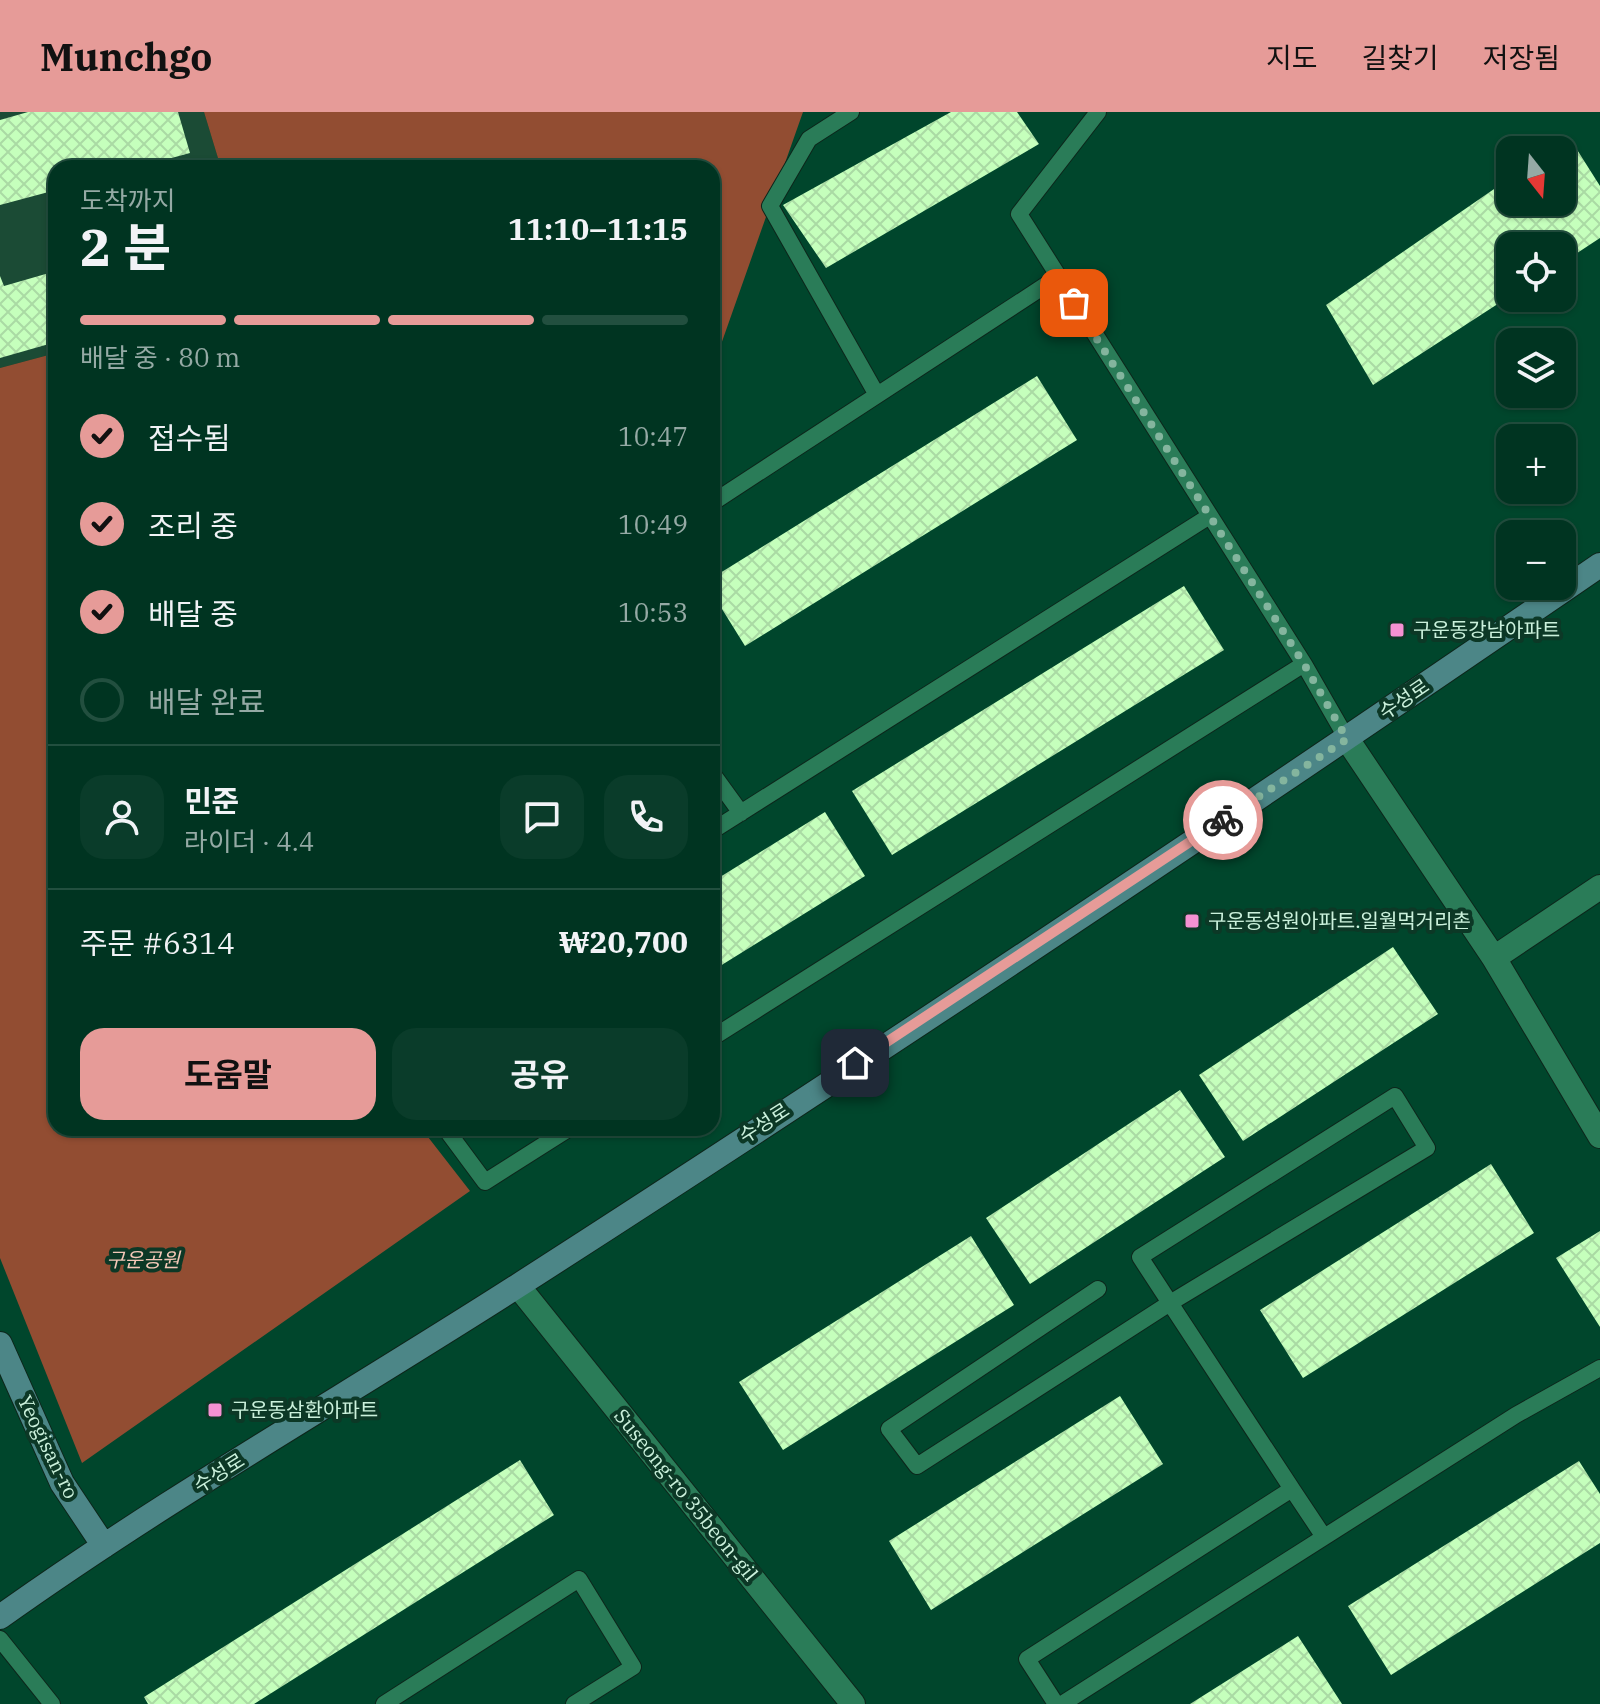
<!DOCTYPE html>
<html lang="ko">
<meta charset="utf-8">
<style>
:root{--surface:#003421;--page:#0a3c2a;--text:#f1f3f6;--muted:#95aaa5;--line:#224f3f;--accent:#e69b98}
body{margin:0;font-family:"IBM Plex Serif","Noto Sans KR",serif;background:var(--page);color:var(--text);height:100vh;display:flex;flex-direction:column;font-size:30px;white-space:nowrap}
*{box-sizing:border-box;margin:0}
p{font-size:26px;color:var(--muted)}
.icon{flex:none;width:44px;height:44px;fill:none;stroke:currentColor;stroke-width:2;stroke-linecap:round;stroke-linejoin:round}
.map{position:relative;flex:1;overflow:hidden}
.details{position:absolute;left:48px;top:48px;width:672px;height:976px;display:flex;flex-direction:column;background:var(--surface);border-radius:24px;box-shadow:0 2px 6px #0004,0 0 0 2px var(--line)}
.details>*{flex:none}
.needle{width:52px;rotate:163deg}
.controls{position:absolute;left:1496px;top:24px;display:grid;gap:16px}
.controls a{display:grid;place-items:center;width:80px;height:80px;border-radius:16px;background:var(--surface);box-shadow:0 2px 6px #0004,0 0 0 2px var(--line);font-size:40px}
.pin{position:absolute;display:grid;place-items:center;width:68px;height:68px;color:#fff;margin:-34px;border-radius:16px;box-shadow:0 4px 12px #0006}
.courier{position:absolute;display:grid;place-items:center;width:80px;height:80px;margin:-40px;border:6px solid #e69b98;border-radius:50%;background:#fff;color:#222;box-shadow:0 2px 10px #0007}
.head em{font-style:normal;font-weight:700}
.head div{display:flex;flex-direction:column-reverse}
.head{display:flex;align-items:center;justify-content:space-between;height:136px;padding:0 32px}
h1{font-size:52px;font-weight:700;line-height:60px}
.bar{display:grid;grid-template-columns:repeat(4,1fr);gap:12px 8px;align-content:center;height:96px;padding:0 32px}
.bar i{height:10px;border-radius:6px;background:var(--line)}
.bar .active{background:var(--accent)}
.bar p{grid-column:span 4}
.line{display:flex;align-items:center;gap:20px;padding:0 32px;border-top:2px solid var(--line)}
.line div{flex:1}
.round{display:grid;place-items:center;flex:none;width:84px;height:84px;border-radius:24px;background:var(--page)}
ol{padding:0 32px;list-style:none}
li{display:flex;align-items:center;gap:24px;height:88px}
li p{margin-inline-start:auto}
li .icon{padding:8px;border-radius:50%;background:var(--accent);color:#111;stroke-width:4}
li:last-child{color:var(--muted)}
li i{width:44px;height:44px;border:4px solid var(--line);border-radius:50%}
.primary-button{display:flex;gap:16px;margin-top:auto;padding:16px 32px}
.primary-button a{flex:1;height:92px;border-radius:24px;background:var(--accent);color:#111;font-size:32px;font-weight:700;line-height:92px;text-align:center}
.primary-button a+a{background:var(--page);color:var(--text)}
header{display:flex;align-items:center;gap:48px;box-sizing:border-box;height:112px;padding:0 40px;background:var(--accent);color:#111}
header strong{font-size:38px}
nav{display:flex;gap:44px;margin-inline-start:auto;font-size:28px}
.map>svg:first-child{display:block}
.built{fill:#1b4b35}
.park{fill:#924d32}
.building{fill:url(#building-cross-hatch)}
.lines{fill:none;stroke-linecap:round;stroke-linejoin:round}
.lane-casing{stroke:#0d261b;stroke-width:18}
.street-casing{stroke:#0d261b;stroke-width:26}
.secondary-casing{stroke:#0d261b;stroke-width:26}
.lane{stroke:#2a7c58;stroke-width:16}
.street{stroke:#2a7c58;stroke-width:24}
.secondary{stroke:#4c8687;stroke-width:24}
.done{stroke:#84b59e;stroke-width:8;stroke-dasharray:0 14.4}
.route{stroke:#e69b98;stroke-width:10}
.poi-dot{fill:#f591d2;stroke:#0c3826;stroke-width:3}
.labels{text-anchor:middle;stroke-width:8;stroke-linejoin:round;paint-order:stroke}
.poi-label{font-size:20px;fill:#cbf1dc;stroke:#0c3826;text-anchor:start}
.street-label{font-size:20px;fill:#cbf1dc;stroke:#0c3826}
.park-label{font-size:20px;font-style:italic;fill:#f4c8b8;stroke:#0c3826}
</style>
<header>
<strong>Munchgo</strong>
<nav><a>지도</a><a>길찾기</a><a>저장됨</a></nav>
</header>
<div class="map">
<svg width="1600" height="1592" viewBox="0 0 1600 1592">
<defs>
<pattern id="building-cross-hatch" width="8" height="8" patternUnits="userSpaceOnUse" patternTransform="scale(2)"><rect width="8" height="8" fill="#c5ffbc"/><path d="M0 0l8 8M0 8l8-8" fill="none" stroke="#aadaa4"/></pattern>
</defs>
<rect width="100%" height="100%" fill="#00462c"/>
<path class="built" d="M0,0H204L221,56H56V241L0,256Z"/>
<path class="park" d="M204,0H803L712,258V56H221Z
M56,241V1016H421L470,1079L82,1351L0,1146V256Z"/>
<path class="building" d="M28,0H178L190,41L135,56H56V78L0,93V8Z
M951,0H1017L1039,32L826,156L783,93Z
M1569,25L1600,74V126L1562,151V134H1510V184L1373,273L1326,193L1510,66V90H1562V38H1550Z
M56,159V230L0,246V164L4,174Z
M1037,264L1077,328L745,534L712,481V466Z
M1184,474L1224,538L892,743L852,679Z
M825,700L865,764L712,859V770Z
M1393,835L1438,902L1243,1029L1199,963Z
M1180,978L1225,1045L1030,1172L986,1106Z
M1491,1052L1534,1121L1303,1266L1260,1198Z
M1600,1119V1215L1556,1146Z
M971,1124L1014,1193L783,1338L739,1270Z
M1120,1284L1163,1352L931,1498L889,1429Z
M520,1348L554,1403L254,1592H148L144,1585Z
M1579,1349L1600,1382V1431L1391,1563L1348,1494Z
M1298,1524L1342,1592H1190Z"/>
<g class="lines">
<g class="lane-casing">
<path id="lane" d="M851,0L809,27L770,94L877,283
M1098,0L1019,102L1304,552L1347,627
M712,391L1058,165
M712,661L741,701
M712,719L1208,405
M712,926L1304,552
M445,1016L485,1070L570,1016
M1098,1177L889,1317L917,1354L1170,1191L1140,1145L1395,984L1427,1036L1170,1191L1292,1377
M0,1527L52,1592
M384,1592L579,1467L633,1555L574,1592
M1056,1592L1027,1547L1292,1377L1324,1425
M1062,1592L1516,1303L1600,1256"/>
</g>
<g class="street-casing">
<path id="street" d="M1347,627L1494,846
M1600,775L1494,846L1600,1024
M518,1174L853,1592"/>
</g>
<g class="secondary-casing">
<path id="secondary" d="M0,1232L62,1371L104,1434
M0,1505C167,1386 346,1284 519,1173C883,939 1243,698 1600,453"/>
</g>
<use href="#lane" class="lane"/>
<use href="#street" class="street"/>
<use href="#secondary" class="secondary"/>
</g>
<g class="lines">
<path class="done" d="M1074,191L1304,552L1347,627L1223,708"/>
<path class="route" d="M855,951L1223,708"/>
</g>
<g class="poi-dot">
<rect x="1389" y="510" width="16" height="16" rx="4"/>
<rect x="1184" y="801" width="16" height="16" rx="4"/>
<rect x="207" y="1290" width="16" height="16" rx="4"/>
</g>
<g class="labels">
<g class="poi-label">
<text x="1413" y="525">구운동강남아파트</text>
<text x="1208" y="816">구운동성원아파트.일월먹거리촌</text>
<text x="231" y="1305">구운동삼환아파트</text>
</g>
<g class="street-label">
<text transform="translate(1404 587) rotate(-34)" y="7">수성로</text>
<text transform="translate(764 1011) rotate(-33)" y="7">수성로</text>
<text transform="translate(48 1335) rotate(64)" y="7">Yeogisan-ro</text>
<text transform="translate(219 1361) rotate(-32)" y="7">수성로</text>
<text transform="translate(686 1383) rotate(51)" y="7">Suseong-ro 35beon-gil</text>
</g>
<g class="park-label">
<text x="143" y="1155">구운공원</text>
</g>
</g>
</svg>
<div class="controls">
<a><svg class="needle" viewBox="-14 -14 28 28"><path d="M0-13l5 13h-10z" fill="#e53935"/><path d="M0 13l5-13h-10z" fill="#95aaa5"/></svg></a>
<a><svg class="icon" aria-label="locate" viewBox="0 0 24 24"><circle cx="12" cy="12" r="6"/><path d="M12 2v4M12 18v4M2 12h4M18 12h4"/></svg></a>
<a><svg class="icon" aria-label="layers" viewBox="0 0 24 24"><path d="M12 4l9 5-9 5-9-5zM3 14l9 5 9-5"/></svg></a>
<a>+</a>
<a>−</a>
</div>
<div class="pin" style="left:1074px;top:191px;background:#ea580c"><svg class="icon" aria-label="bag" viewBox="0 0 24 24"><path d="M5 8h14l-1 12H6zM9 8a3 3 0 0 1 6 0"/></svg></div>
<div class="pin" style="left:855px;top:951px;background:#1f2937"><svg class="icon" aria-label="home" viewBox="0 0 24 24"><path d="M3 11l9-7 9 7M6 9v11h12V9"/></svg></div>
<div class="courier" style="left:1223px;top:708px"><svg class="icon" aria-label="bike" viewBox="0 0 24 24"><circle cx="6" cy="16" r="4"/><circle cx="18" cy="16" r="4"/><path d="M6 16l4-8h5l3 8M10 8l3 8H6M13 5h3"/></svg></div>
<section class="details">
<div class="head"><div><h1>2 분</h1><p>도착까지</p></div><em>11:10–11:15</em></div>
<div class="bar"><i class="active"></i><i class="active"></i><i class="active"></i><i></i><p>배달 중 · 80 m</p></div>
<ol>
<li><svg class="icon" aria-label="check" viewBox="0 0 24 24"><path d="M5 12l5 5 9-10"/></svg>접수됨<p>10:47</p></li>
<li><svg class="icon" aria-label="check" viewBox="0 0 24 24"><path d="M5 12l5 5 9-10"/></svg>조리 중<p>10:49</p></li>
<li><svg class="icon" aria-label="check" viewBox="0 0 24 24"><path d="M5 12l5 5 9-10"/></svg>배달 중<p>10:53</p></li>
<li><i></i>배달 완료</li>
</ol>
<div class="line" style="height:144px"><a class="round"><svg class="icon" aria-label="person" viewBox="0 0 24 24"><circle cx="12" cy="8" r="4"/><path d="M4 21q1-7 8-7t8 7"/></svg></a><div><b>민준</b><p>라이더 · 4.4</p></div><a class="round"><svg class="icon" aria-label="chat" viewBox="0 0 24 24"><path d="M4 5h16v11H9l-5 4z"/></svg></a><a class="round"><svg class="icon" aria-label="phone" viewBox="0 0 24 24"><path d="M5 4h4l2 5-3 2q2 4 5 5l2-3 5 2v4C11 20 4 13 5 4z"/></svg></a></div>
<div class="line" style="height:104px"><div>주문 #6314</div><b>₩20,700</b></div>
<div class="primary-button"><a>도움말</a><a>공유</a></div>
</section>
</div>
